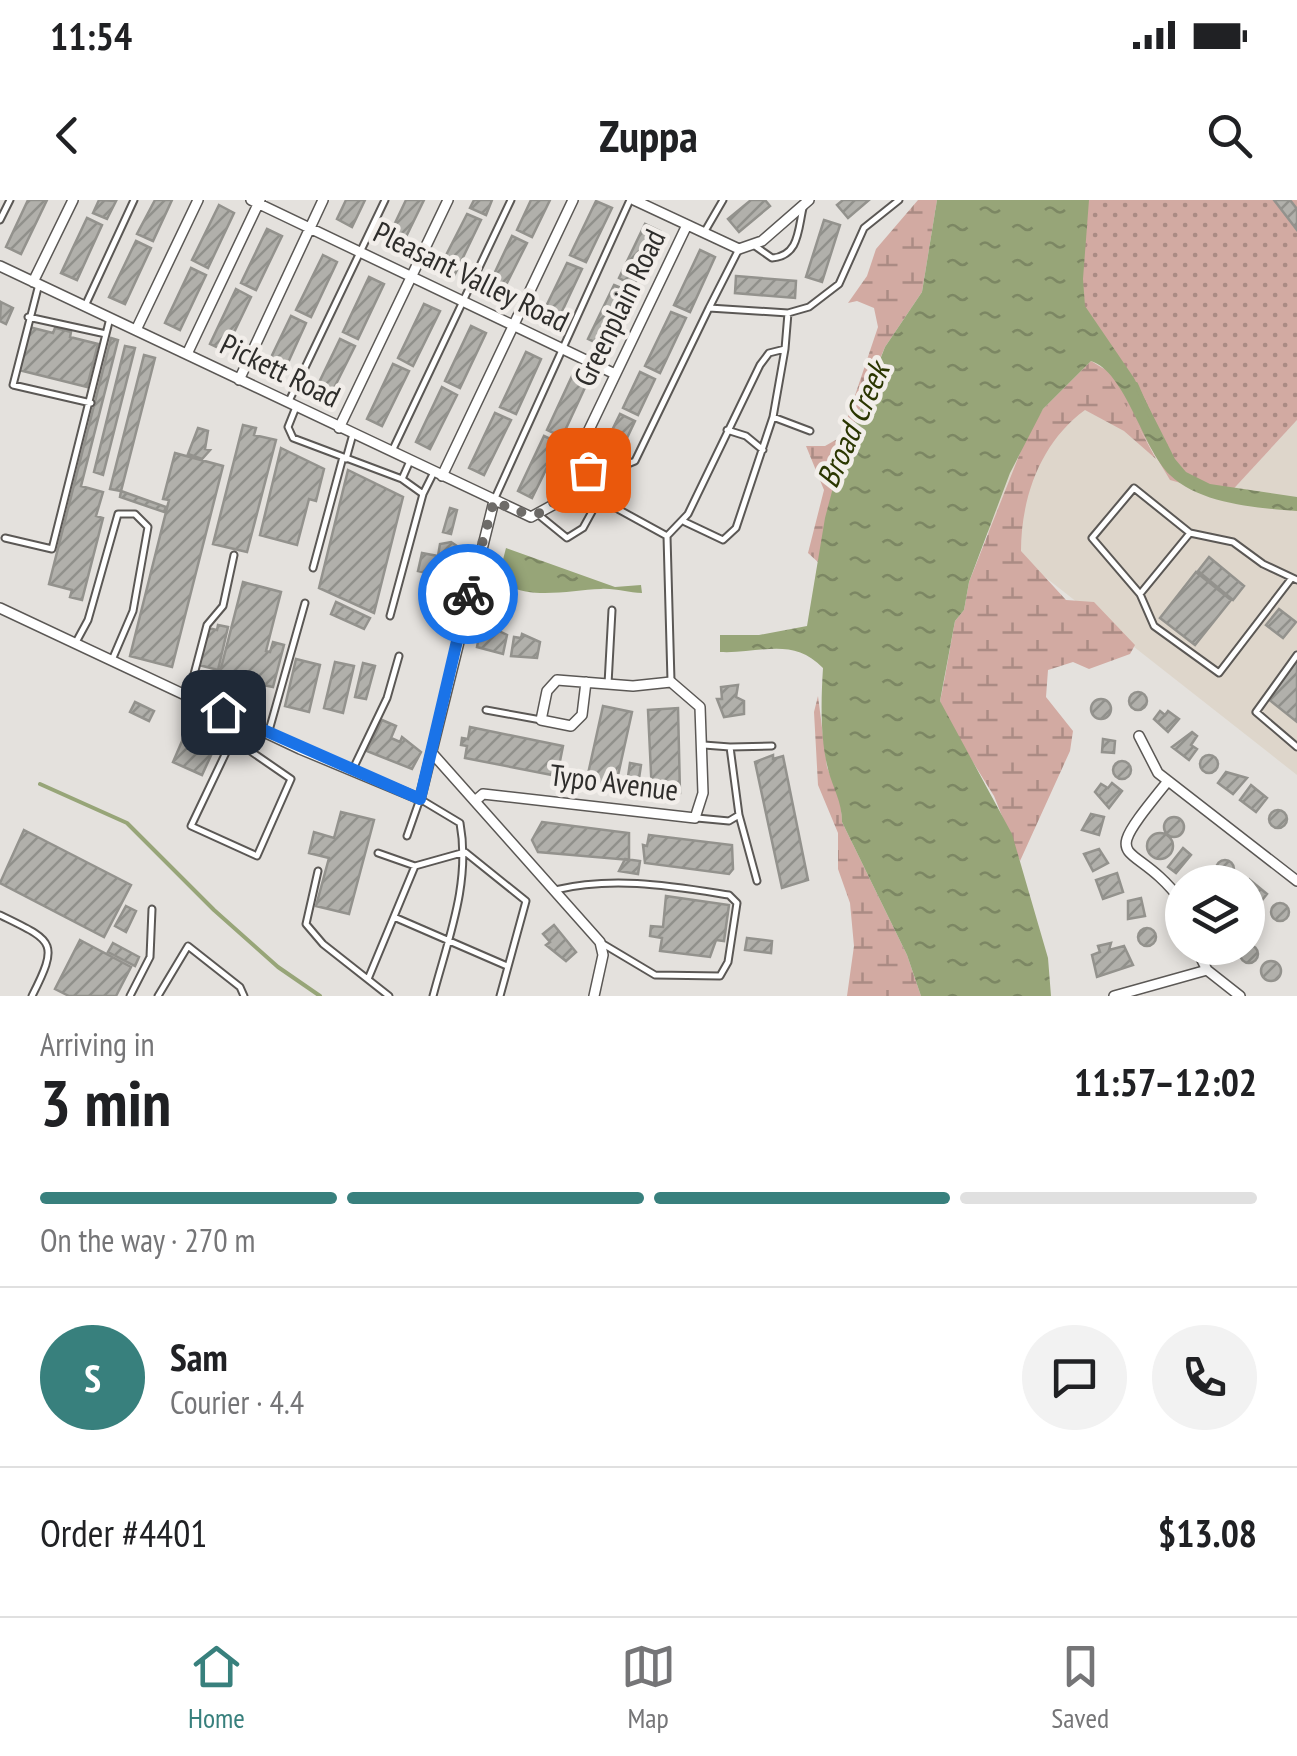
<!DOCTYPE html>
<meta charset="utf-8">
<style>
:root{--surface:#fff;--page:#f2f2f2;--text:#202124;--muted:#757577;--line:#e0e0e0;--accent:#38807d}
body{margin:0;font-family:"PT Sans Narrow",sans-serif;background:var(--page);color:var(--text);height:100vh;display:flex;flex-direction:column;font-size:38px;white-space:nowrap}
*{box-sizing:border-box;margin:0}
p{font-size:32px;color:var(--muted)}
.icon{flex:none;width:55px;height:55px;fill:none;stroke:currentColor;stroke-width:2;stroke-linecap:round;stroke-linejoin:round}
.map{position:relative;height:796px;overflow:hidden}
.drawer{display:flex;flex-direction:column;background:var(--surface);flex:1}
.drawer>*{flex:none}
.buttons{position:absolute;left:1165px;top:665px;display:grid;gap:20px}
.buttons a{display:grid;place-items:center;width:100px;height:100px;border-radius:50%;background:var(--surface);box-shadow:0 5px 15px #0003;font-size:50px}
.pin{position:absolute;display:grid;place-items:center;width:85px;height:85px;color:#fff;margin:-42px;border-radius:20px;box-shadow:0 5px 15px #0006}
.courier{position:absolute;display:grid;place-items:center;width:100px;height:100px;margin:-50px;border:8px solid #1a73e8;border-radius:50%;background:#fff;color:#222;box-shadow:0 2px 12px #0007}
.headline em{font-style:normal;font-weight:700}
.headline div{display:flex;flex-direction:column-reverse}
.headline{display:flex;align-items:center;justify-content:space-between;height:170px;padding:0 40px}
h1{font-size:65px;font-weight:700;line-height:75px}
.bar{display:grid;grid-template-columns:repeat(4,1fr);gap:15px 10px;align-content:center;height:120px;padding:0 40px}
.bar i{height:12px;border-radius:8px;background:var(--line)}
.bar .selected{background:var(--accent)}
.bar p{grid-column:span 4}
.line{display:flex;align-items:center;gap:25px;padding:0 40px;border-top:2px solid var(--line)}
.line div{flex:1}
.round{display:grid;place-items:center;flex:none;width:105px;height:105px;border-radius:52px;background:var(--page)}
.status{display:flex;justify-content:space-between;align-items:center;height:70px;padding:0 50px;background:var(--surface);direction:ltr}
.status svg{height:28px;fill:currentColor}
header{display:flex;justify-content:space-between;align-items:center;height:130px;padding:0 40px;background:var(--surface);font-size:45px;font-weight:700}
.menu{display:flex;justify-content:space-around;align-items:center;height:140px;border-top:2px solid var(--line);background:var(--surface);font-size:28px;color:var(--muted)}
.menu a{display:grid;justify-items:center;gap:5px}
.menu .selected{color:var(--accent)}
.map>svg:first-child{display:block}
.built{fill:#ded6cb}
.wetland{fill:url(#wetland-marsh)}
.park{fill:url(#park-dots)}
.water{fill:url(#water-ripples)}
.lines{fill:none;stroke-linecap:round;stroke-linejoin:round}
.stream{stroke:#97a578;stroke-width:4}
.building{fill:url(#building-hatch);stroke:#93928d;stroke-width:2.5}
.lane-casing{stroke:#5b5855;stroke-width:9}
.street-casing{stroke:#5b5855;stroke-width:12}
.lane{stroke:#fff;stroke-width:5}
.street{stroke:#fff;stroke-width:9}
.done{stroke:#6e6c69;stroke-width:10;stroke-dasharray:0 18}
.route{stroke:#1a73e8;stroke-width:12}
.labels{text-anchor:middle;stroke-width:9;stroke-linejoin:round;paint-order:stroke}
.street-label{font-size:30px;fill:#2e2d2b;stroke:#f2eeea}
.water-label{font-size:32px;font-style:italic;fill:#2a3600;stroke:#f2eeea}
</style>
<div class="status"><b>11:54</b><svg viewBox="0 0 49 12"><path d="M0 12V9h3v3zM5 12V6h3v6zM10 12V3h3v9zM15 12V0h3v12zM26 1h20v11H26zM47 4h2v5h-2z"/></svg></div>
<header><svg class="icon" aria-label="back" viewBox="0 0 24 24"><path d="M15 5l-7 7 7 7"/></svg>Zuppa<svg class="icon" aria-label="search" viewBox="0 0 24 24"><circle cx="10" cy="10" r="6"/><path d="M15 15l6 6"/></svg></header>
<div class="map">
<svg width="1297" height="796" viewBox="0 0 1297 796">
<defs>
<pattern id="wetland-marsh" width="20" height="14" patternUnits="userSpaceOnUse" patternTransform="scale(2.5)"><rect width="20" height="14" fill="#d2aaa2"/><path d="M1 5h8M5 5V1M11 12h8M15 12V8" fill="none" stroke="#ab8b84"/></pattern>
<pattern id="park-dots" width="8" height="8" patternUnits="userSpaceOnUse" patternTransform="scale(2.5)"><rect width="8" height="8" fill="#d2aaa2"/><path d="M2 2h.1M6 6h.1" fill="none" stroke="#ab8b84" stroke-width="1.8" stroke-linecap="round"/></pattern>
<pattern id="water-ripples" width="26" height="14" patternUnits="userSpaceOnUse" patternTransform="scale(2.5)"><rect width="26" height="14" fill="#97a578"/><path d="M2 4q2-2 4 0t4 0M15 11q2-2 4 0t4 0" fill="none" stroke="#7c8763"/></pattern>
<pattern id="building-hatch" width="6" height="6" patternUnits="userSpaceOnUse" patternTransform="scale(2.5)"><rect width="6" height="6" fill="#b1b0ab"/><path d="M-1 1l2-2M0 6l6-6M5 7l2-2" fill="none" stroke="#90908b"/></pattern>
</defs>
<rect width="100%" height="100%" fill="#e4e1dd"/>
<path class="built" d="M1073,117L1227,296L1297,220V575L984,329Z"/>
<path class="wetland" d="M918,0H937L922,92L885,147L871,180L840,261L819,363L808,353L824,290L806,246H825L841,237L878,127L874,108L857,101L848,103L867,76L876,49Z
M1091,161L1109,172L1156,259L1124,231L1085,210C1041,242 1021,297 1021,351L1066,400L1094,402L1135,445L1130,454L1089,469L1073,462L1048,470L1046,497L1073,531L1070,551L1020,661L994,596L946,519L940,501L943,487L955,421L964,410L969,382L1028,233L1043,209Z
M818,496L827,567L841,601L842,622L907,755L921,796H847L854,746L850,703L838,669V633L818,585L814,512Z"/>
<path class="park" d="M1078,0H1297V220L1227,296L1170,280L1073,117Z"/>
<path class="water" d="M937,0H1089L1083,79L1085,106L1134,178L1175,259L1186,272L1210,284L1297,297V311C1257,308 1200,304 1170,275C1143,249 1125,171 1091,161L1043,209L1010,273L969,382L964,410L955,421L940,501L1012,634L1048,758L1051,796H921L907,755L842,622C842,601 833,589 828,569C820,538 821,500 823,468C792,436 760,454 720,452V435H759L807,426L825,318L840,261L885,147L922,92Z
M506,348L615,387L641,385L642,393C628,393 615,388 601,389C568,390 525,402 498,379Z"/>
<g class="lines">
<path class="stream" d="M1136,184L1150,216
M40,584L127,623L214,710L278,767L320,796"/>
</g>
<path class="building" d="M28,0H47L21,54L6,47Z
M99,0L116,1L107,19L93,13Z
M172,0L153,41L137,34L155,0Z
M346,0H365L352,27L337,19Z
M406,0H424L400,49L386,42Z
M474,0H492L486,15L470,8Z
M531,0H550L532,37L517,30Z
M751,0H765L770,6L739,32L728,19Z
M843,0H869L848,18L837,5Z
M1274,0H1290L1297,9V30Z
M596,1L612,8L586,62L570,55Z
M219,5L234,13L208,68L192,60Z
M467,14L481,20L454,76L439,69Z
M87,18L102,25L77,80L61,73Z
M824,20L840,25L822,82L806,77Z
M645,24L660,31L634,86L619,78Z
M267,29L282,36L256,90L241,83Z
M512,36L527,43L500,97L486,91Z
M136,41L151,48L125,104L109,97Z
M700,50L715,57L690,112L674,105Z
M323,55L337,62L311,117L296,110Z
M567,63L582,69L556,124L541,117Z
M191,68L206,75L180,130L165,123Z
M736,76L796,81L795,98L735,93Z
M369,77L384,84L358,139L343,132Z
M614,85L628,91L603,146L588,139Z
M236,89L251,97L225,151L210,144Z
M1,102L13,108L6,124L0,121Z
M424,104L440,111L413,166L398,158Z
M671,112L686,118L660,173L645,166Z
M291,116L306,123L281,178L265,170Z
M471,126L486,133L460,188L445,181Z
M29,127L53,133L55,128L60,129L71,132L70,137L98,144L87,187L19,170Z
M111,138L118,140L81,286L103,292L96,316L103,318L82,400L70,397L72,390L49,384Z
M340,139L355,146L328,200L314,193Z
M125,146L135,148L103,275L94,272Z
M526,152L541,159L516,214L500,207Z
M144,155L155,158L121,291L110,289Z
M393,164L409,171L382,226L367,219Z
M640,172L655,179L638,215L623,208Z
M573,174L588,181L562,237L547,230Z
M442,187L457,195L430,249L416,242Z
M495,213L511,220L484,275L469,268Z
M620,214L635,221L616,261L601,253Z
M243,225L256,228L254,235L276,240L247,352L213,344Z
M198,228L208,231L205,249L210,250L202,259L188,254Z
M544,236L559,243L532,298L518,291Z
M281,248L324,269L316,301L309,299L297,345L260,335Z
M175,253L223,266L172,467L130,456L169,300L163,299Z
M348,270L403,297L374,413L319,388Z
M121,291L166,307L164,312L120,297Z
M450,308L457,310L451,334L443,332Z
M451,342L460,348L455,367L441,364L436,375L418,371L422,353L438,356L440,344Z
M1209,357L1244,386L1233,400L1198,371Z
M1196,372L1231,400L1195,445L1160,418Z
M243,382L281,392L266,451L270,452L273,442L284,445L273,487L219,476Z
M336,402L370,418L364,429L331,414Z
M1279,409L1296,422L1283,438L1266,425Z
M218,425L228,427L218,470L199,465L208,428L217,430Z
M495,429L507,435L503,454L477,447L480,431L494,433Z
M522,434L540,442L537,458L511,456L514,437L521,438Z
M296,459L320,465L309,512L285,506Z
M1297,459V522L1267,498Z
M335,462L354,466L343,513L324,508Z
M363,463L375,466L366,499L355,497Z
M738,485L736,497L744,501V514L724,517L717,499H722L721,487Z
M1129 501a9 9 0 1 1 18 0a9 9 0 1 1-18 0Z
M1091 509a10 10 0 1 1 20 0a10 10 0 1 1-20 0Z
M135,502L154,511L149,521L130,512Z
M603,506L632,512L615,589L586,583Z
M678,508L680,593L652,594L648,510Z
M1160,511L1165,515L1168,511L1179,519L1168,532L1154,519Z
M382,520L396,526L391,538L400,542L402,537L421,552L412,569L367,551Z
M189,525L219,538L202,575L173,562Z
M470,527L563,546L557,576L465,558L467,546L461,545L462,538L468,539Z
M1192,532L1197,536L1191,545L1197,549L1189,560L1172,547Z
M1103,539L1115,541L1114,553L1102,552Z
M1200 564a9 9 0 1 1 18 0a9 9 0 1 1-18 0Z
M773,555V559L783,556L808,680L782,688L755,562Z
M1113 570a9 9 0 1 1 18 0a9 9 0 1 1-18 0Z
M630,563L641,565L637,592L626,590Z
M1226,572L1247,578L1233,594L1218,583Z
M1112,583L1122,591L1109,608L1095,592L1101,584L1108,588Z
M1251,585L1267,598L1256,612L1240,600Z
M1269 619a9 9 0 1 1 18 0a9 9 0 1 1-18 0Z
M341,612L374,620L349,714L316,706L329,658L309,653L314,632L334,638Z
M1091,614L1104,617L1099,635L1082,630Z
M1164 627a10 10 0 1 1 20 0a10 10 0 1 1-20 0Z
M542,622L629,633V660L538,652L532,640Z
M24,630L131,685L104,737L0,683Z
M1147 646a13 13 0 1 1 26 0a13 13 0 1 1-26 0Z
M649,635L732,645L733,669L729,674L645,663L643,645L647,646Z
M1183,648L1191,655L1176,673L1168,667Z
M1099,649L1108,663L1093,671L1084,654Z
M625,659L640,661L638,674L619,671Z
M1216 669a9 9 0 1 1 18 0a9 9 0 1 1-18 0Z
M1117,673L1123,692L1103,699L1096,680Z
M1250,680L1267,694L1259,704L1251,698L1248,702Z
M666,696L729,705L724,741L716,740L710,757L660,751L662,738L650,736L651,726L663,727Z
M1141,698L1145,716L1128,719V701Z
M1271 712a9 9 0 1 1 18 0a9 9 0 1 1-18 0Z
M126,706L136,711L126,732L115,726Z
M554,725L576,752L566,761L546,745L550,742L543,734Z
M1138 737a9 9 0 1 1 18 0a9 9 0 1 1-18 0Z
M747,738L772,741L771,753L745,750Z
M80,740L131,767L116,796H69L55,789Z
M113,743L139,757L135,766L108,752Z
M1111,743L1109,750L1124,746L1133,765L1097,777L1092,755L1100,752L1098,746Z
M1240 754a9 9 0 1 1 18 0a9 9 0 1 1-18 0Z
M1261 771a10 10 0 1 1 20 0a10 10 0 1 1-20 0Z"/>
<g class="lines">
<g class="lane-casing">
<path id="lane" d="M0,20L10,0
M705,31L723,0
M755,46L772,58C799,56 798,30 803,8
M39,84L13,185L91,203
M85,106L134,0
M709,108L739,49
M28,117L106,134
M289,201L385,0
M296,207L288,227L293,238L402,279L423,294
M773,217L810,231
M727,230L746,236L763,250
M393,249L511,0
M346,259L353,234
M574,262L606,273L635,261L709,108L788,113L809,107L839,84L864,28L899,0
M402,279L410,261
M565,280L667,336L671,481
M495,298L630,0
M540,316L567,338L583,328L599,299
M685,322L723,340L736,328L773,217L785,149
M667,336L688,314L760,165L769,153L785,149L788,113
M5,338L52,349L110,118
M313,368L343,257
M1291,379L1219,473L1154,426L1140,394L1092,338L1134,288L1190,333L1233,342L1263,364L1297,380
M1140,394L1190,333
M390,416L423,294L434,272
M75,444L88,420L118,314H135L148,327L133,411L112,460
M1297,455L1256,512L1297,547
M608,484L612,410
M188,497L207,425L223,406L234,355
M486,510L541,520
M268,534L305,403
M233,539L291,579L257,656L191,626L241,521
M730,547L772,546
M352,571L387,498L399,456
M739,615L757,681
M697,618L729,621L739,615L730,547L704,545
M407,636L420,599L460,623C471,683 448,739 433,796
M378,653L415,666L465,652L526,701L500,796
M318,671L306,724L323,744L389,796
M555,690C614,676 670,686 729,695L737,703L728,762L720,776L655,775L603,744
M0,715C53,741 60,741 32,796
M394,717L507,766
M368,779L415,666
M130,796L150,757L152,709
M158,796L188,746L240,787L244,796"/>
</g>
<g class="street-casing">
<path id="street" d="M251,0L615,174
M634,0L739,49L762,41L809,0
M0,66L531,317L553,305L687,25
M33,82L73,0
M136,130L198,0
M187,154L260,0
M239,180L323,0
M339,228L448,0
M442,276L573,0
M0,408L300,549L420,599L494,301
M1139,536L1158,573L1297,681
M432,553L600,742L603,755L594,796
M1168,581C1093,673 1132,634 1182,702
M475,601L483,594L695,618L703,593L700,507L671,482L633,486L557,480L547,491L541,520L571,526L582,515L586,482
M1196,748L1207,770L1240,796
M1114,796L1207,770"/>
</g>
<use href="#lane" class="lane"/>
<use href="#street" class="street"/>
</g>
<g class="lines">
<path class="done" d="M468,394L494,301C550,328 550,311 574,262L588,270"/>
<path class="route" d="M223,512L420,599L468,394"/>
</g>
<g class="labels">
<g class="street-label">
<text transform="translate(471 77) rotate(26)" y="10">Pleasant Valley Road</text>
<text transform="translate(620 108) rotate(-64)" y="10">Greenplain Road</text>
<text transform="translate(280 171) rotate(26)" y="10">Pickett Road</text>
<text transform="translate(614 583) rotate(7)" y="10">Typo Avenue</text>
</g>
<g class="water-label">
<text transform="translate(853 225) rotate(-66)" y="11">Broad Creek</text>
</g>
</g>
</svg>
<div class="buttons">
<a><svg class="icon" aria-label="layers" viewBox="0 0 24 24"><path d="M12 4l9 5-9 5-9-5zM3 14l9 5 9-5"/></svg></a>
</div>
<div class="pin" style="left:588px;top:270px;background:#ea580c"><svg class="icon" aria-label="bag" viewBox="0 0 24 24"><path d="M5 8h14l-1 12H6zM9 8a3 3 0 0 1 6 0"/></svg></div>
<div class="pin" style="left:223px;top:512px;background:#1f2937"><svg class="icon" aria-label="home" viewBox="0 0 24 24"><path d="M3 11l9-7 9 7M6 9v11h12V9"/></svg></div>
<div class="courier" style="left:468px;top:394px"><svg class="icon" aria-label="bike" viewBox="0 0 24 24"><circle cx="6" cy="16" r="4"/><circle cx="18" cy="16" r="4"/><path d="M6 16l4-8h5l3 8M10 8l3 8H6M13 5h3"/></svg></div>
</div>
<section class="drawer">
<div class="headline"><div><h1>3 min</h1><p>Arriving in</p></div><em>11:57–12:02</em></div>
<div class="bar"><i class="selected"></i><i class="selected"></i><i class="selected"></i><i></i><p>On the way · 270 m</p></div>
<div class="line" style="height:180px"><b class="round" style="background:var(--accent);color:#fff">S</b><div><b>Sam</b><p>Courier · 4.4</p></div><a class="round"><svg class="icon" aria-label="chat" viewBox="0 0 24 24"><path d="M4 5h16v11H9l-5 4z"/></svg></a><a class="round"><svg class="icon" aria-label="phone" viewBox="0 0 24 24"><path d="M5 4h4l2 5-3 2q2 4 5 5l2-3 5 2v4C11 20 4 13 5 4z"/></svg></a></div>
<div class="line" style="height:130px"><div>Order #4401</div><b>$13.08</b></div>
</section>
<nav class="menu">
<a class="selected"><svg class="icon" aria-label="home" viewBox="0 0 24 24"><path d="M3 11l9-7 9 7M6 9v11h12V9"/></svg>Home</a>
<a><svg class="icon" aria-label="map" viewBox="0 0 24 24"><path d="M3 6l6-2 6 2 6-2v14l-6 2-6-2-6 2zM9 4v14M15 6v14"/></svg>Map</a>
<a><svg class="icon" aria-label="saved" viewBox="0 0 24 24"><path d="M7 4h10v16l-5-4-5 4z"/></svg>Saved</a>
</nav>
